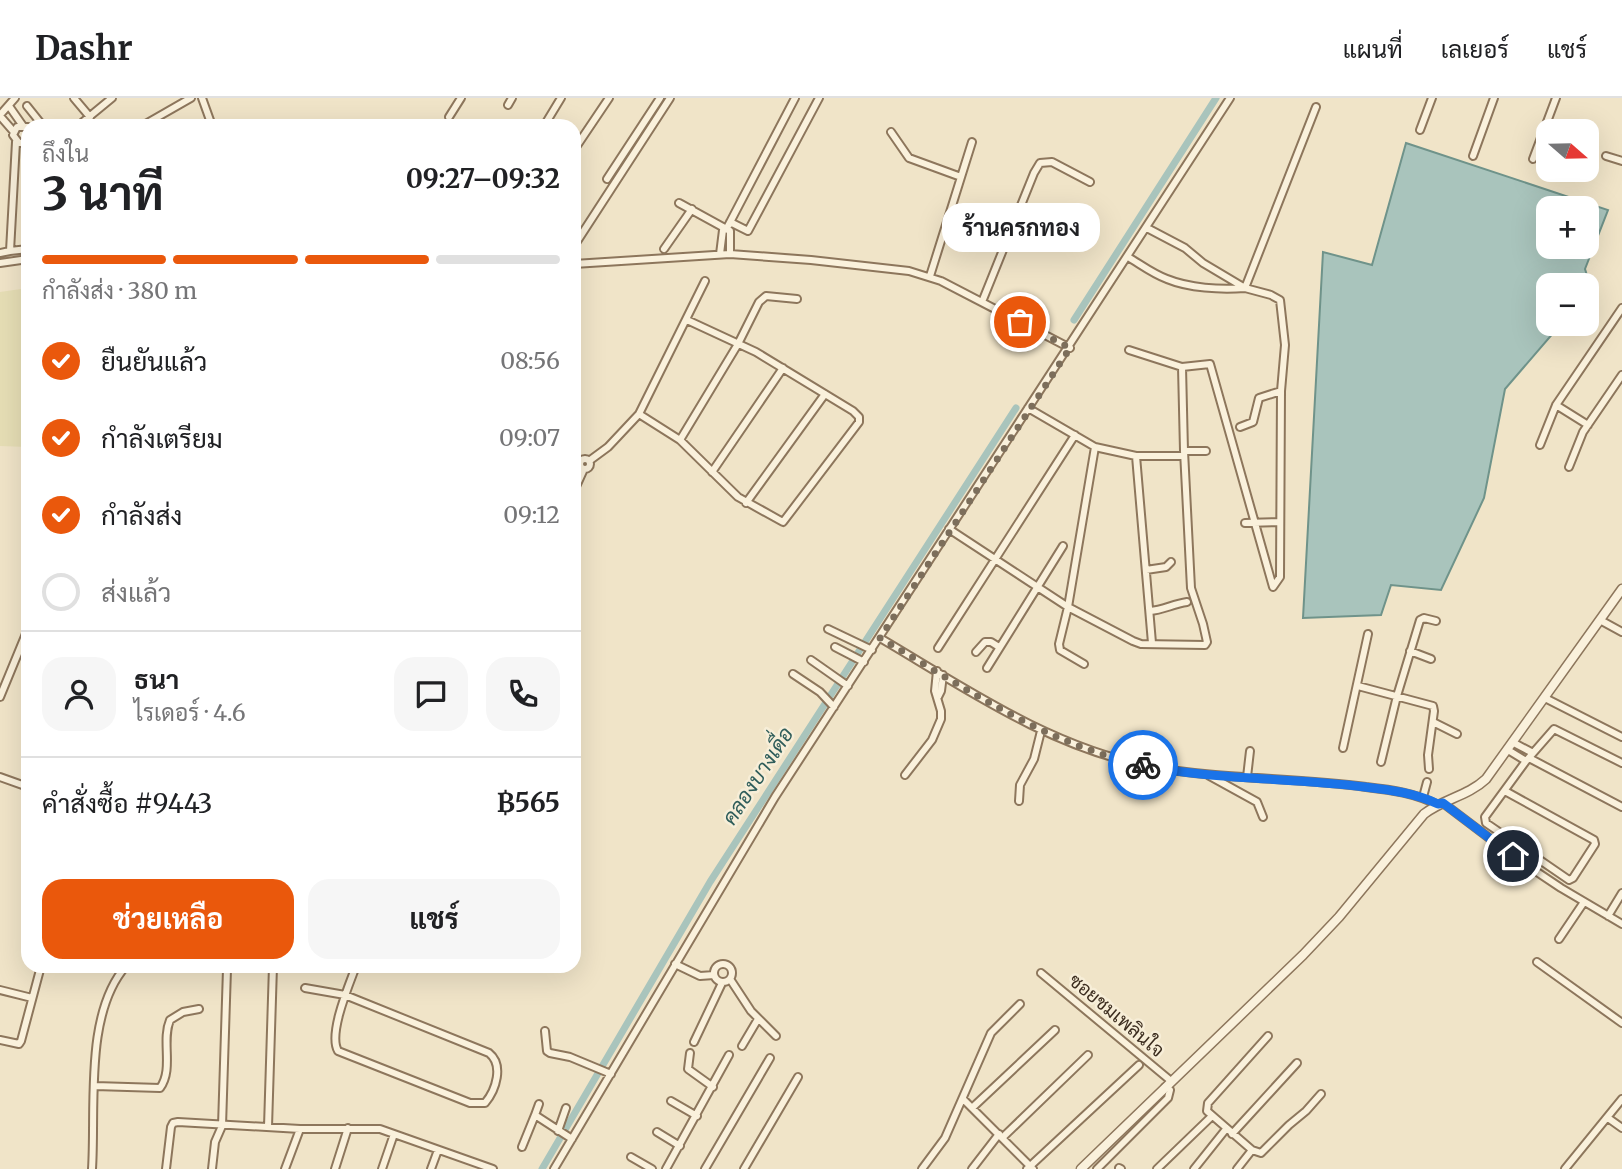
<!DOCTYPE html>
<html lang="th">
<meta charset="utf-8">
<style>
:root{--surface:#fff;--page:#f6f6f6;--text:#202124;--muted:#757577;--line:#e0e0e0;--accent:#ea580c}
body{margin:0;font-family:Merriweather,Sarabun,serif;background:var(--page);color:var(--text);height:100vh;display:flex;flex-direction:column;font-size:26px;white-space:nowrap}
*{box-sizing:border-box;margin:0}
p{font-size:23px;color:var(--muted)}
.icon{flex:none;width:38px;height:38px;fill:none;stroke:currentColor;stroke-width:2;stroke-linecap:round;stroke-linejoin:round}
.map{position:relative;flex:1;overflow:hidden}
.drawer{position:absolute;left:21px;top:21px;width:560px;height:854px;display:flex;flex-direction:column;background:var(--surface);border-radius:21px;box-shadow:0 7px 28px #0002}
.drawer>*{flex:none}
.needle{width:46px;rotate:110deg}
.tools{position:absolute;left:1536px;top:21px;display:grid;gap:14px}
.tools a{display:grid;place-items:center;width:63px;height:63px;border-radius:14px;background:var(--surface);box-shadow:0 7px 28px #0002;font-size:35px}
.pin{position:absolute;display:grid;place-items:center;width:60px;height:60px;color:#fff;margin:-30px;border:4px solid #fff;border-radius:50%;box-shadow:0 2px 7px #0007}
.courier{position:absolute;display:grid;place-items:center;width:70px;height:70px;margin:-35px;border:5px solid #1a73e8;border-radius:50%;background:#fff;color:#222;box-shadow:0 2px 9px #0007}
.bubble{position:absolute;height:49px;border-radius:21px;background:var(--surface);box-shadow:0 7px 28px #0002;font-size:23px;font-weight:700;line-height:49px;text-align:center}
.summary em{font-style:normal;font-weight:700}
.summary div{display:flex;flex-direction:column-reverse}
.summary{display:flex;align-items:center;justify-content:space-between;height:119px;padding:0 21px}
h1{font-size:46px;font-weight:700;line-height:52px}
.bar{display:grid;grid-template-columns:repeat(4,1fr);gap:10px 7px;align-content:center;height:84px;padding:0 21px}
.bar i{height:9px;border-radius:5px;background:var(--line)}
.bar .selected{background:var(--accent)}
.bar p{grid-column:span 4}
.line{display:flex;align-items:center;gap:18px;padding:0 21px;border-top:2px solid var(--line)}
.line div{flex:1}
.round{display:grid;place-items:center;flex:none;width:74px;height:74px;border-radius:21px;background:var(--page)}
ol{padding:0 21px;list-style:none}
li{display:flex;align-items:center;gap:21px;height:77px}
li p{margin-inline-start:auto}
li .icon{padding:7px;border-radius:50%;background:var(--accent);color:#fff;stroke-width:4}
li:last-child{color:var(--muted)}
li i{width:38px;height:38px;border:4px solid var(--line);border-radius:50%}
.button{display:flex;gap:14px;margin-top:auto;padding:14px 21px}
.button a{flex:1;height:80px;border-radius:21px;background:var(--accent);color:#fff;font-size:28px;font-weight:700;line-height:80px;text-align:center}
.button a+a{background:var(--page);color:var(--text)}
header{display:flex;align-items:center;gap:42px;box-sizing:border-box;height:98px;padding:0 35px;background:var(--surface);border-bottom:2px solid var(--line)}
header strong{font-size:33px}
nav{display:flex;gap:38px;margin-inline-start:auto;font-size:24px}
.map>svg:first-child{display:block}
.farmland{fill:#e6deb5}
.water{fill:#a9c4bc;stroke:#6f938a;stroke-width:2;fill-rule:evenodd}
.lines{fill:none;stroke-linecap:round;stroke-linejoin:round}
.canal{stroke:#a9c4bc;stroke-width:7}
.minor-casing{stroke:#8d765c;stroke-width:10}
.tertiary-casing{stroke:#8d765c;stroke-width:11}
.minor{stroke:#faf1dc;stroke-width:6}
.tertiary{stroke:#faf1dc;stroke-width:8}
.done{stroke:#7c6e5b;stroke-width:7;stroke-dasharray:0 12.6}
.route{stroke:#1a73e8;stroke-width:9}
.labels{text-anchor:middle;stroke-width:5;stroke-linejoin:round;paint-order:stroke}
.street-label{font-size:19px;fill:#3d2e20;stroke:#f7eed8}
.water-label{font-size:21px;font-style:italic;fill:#2f5d5a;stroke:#f7eed8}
</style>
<header>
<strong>Dashr</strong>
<nav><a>แผนที่</a><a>เลเยอร์</a><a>แชร์</a></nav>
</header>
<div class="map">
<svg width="1622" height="1071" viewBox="0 0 1622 1071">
<rect width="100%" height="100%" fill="#f0e4c8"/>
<path class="farmland" d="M28,190V349L0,348V194Z"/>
<path class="water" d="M1406,45L1608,112L1585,171L1591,190L1587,195V187H1549V226H1561L1505,291L1484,400L1441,492L1391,487L1381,517L1303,520L1323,154L1372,167ZM1549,110H1587V149H1549Z"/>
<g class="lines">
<path class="canal" d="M1074,222L1216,0
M542,1071L710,784L1016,310"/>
<g class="minor-casing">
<path id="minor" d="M74,0L90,19
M202,0L211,25
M508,7L512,0
M9,8L23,28
M27,8L43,28
M0,17L15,0
M0,18L14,34
M449,19L461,0
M78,28L112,0
M142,28L191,0
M544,28L561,0
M28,29H17L13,37L19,45H28
M1420,32L1432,0
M891,34L909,60L961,79
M574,52L609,0
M1473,58L1494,0
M1606,58L1622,63
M1533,61L1556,0
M607,81L660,0
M679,105L730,133V156
M730,124L748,133L819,0
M574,148L670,0
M664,151L692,111
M10,153L28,151
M0,155L10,153L16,44
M720,156L723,132L727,130L795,0
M1128,159C1140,166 1153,176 1167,181C1189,190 1220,192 1245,190L1316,9
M0,165L28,161
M574,166L730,156L811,162L909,173L941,183L1070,250
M930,178L972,44
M982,204L1034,75L1040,65L1052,64L1090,84
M1129,252L1182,269L1210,266L1273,489L1280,479L1281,293L1285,247L1280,202L1271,197L1245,190L1203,165L1185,150L1147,130
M1556,307L1588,327
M1028,310L1095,349L1136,358H1184
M639,316L680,342L738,399L783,424L859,324V319L853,313L756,254L687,222
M1240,329L1253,324L1259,300L1281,293
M680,342L738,246L759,204L766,198L797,201
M1540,347L1556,307L1622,210
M1184,353H1206
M1136,358L1152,545
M580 366a5 5 0 1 1 10 0a5 5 0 1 1-10 0Z
M589,363L608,349L639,316L705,183
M1569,369L1583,334L1622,277
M712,374L783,270
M574,393L584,371
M746,405L825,296
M1245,425L1280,424
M949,431L1068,509L1133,543L1141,546L1205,547L1207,544L1203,526L1191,490L1184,353L1182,269
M1146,472L1166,469L1171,464
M1150,513C1163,512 1173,506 1187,504
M1600,522L1622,534
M828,531L872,552
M880,540C965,590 1050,649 1148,668C1220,682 1294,679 1366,689C1392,692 1415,695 1438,707
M835,549L864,564
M938,550L1075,337
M1410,553L1431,561
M976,554L985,544H991L999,549
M811,562L848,588
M1084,566L1060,552L1059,546L1068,509L1095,349
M987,570L1063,448
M793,576L820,594L834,609
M1358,588L1433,608L1434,613L1428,657L1429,671
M0,599L28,531
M938,599L941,593L943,577
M1545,600L1622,639
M1433,624L1457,636
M1514,645L1533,655
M1343,650L1368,536
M1508,652L1526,663
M1529,660L1622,709
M1381,664L1397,598L1420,522L1424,520L1436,523
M905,677L932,642L941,621V613L935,593L937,573
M1208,677L1257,704L1263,719
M0,679L28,689
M1247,679L1250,653
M1505,693L1594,742L1595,746L1573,780L1569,782L1486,725L1485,719L1526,663L1554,631L1622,665
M1423,699L1427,684
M1019,703L1020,687L1034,661L1041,633
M1443,705L1513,758L1561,790L1622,826
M1608,818L1622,795
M1559,841L1584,804
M1537,864L1622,925
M714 875a9 9 0 1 1 18 0a9 9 0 1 1-18 0Z
M675,866L700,878L714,877
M1041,875L1171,983
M730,881L751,913L776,938
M305,890L345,897L489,955C504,967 496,992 485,1005H470L338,953C328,936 349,887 356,868
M0,892L32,900
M545,933L547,953L550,955L570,959L611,976
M1268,938L1208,1005L1207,1013L1252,1052L1261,1055L1289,1027L1306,1013L1321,996
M0,942L19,946L21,943L41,868
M694,944L722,885
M742,948L758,921
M690,955L688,971L713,989
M95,988L160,990C174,971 161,943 170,922L183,914L199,911
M963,1001L1033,1071
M671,1003L697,1018
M539,1006L535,1017L572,1041
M972,1010L1055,932
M1608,1020L1622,1030
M268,1029L273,868
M558,1033L566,1010
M657,1034L680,1048
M1232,1036L1297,965
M1002,1040L1088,957
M522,1049L535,1017
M631,1059L652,1071
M1119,1070L1121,1071
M92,1071C96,1009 84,916 126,868
M166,1071L171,1029L173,1025L178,1024L300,1031H380L493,1071
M212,1071L215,1044L222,1028L227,871
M285,1071L300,1031
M335,1071L348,1030
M382,1071L394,1036
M431,1071L438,1052
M554,1071L775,699L1230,0
M666,1071L729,957
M705,1071L770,960
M744,1071L798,979
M922,1071L945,1040L991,935L1020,906
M972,1071L999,1036
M1027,1071L1139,967
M1097,1071L1168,1000L1170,992L1165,989
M1157,1071L1212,1018
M1194,1071L1226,1031
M1237,1071L1252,1052
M1565,1071L1622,1001"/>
</g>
<g class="tertiary-casing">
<path id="tertiary" d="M1081,1071L1303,857L1339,819L1424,716C1443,701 1468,698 1486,681L1622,491"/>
</g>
<use href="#minor" class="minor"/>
<use href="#tertiary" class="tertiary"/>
</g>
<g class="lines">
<path class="done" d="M1020,224L1070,250L880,540C964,589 1047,647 1143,667"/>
<path class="route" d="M1143,667C1216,683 1292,679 1365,689C1391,692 1415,695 1438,706L1443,705L1513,758"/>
</g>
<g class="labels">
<g class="street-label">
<text transform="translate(1117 917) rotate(40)" y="7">ซอยชมเพลินใจ</text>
</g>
<g class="water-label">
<text transform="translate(758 678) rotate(-57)" y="7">คลองบางเดื่อ</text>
</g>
</g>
</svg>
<div class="tools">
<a><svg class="needle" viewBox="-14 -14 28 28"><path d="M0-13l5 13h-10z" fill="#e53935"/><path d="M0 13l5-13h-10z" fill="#757577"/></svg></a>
<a>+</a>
<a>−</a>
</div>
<div class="pin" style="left:1020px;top:224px;background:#ea580c"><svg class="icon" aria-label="bag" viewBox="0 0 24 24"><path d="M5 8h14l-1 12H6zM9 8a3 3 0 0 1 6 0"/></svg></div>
<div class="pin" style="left:1513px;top:758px;background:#1f2937"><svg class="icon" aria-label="home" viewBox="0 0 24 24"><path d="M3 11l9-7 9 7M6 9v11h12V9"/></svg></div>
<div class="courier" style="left:1143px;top:667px"><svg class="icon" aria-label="bike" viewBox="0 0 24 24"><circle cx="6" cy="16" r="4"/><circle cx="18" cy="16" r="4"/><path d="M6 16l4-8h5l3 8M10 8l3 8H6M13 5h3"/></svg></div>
<div class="bubble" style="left:942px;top:105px;width:158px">ร้านครกทอง</div>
<section class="drawer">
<div class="summary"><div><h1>3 นาที</h1><p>ถึงใน</p></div><em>09:27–09:32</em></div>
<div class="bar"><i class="selected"></i><i class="selected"></i><i class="selected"></i><i></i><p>กำลังส่ง · 380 m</p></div>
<ol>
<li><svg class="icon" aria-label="check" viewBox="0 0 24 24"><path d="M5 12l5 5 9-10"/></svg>ยืนยันแล้ว<p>08:56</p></li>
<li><svg class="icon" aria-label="check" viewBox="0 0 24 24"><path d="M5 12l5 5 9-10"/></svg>กำลังเตรียม<p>09:07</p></li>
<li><svg class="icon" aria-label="check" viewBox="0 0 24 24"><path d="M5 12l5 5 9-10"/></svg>กำลังส่ง<p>09:12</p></li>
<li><i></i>ส่งแล้ว</li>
</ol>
<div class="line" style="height:126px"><a class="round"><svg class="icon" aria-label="person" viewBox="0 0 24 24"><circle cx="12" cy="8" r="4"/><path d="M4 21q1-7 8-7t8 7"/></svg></a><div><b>ธนา</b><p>ไรเดอร์ · 4.6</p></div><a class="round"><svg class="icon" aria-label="chat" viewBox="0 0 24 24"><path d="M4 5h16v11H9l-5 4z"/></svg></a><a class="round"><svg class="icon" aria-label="phone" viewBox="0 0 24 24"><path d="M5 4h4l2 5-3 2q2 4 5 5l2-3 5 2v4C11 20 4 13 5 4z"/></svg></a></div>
<div class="line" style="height:91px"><div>คำสั่งซื้อ #9443</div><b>฿565</b></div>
<div class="button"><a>ช่วยเหลือ</a><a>แชร์</a></div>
</section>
</div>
